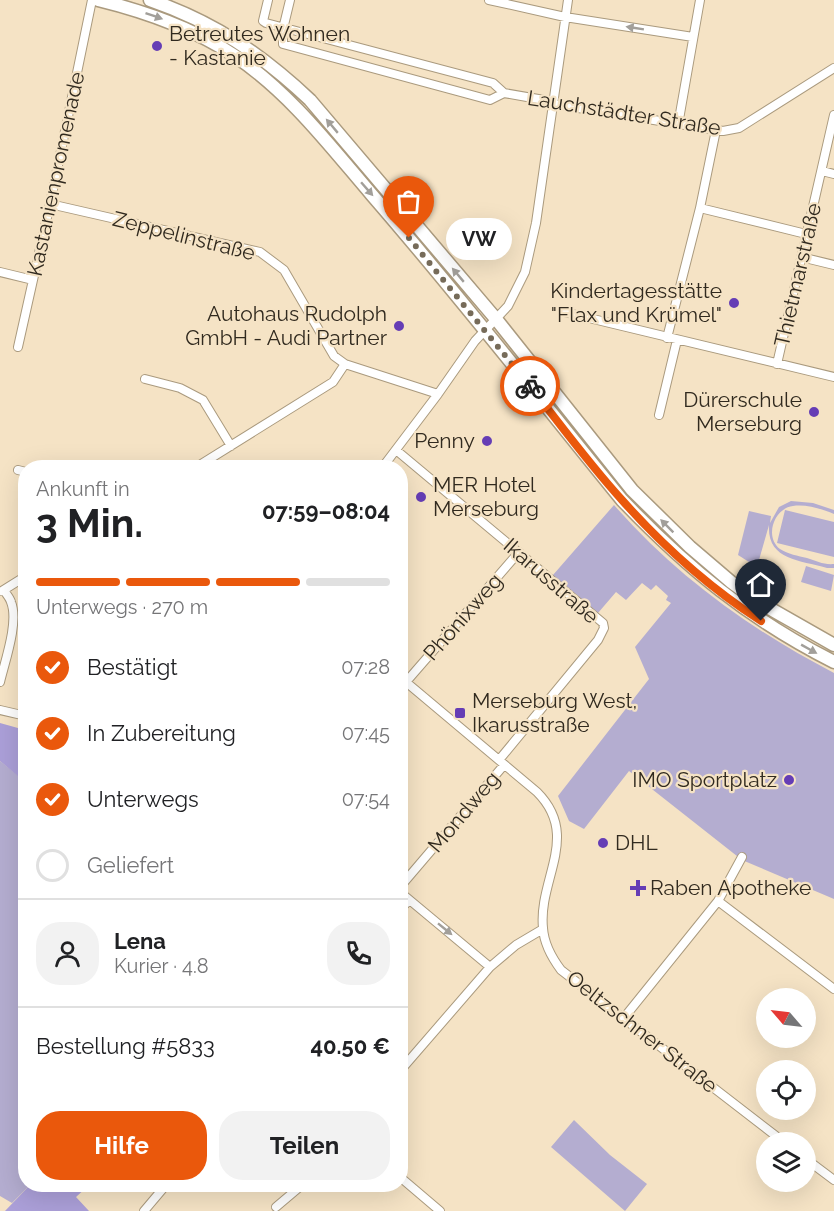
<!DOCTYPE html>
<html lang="de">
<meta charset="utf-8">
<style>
:root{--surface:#fff;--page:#f2f2f2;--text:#202124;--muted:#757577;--line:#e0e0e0;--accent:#ea580c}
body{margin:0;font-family:Raleway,sans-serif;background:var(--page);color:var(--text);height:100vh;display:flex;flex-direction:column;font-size:22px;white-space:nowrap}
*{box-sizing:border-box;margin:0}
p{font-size:20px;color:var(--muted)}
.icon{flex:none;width:33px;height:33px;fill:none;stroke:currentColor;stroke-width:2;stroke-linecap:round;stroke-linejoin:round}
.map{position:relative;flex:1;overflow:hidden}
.details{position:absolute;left:18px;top:460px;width:390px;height:732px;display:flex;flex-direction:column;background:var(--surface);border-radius:24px;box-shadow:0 6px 24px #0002}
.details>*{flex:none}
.needle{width:39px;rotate:298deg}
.tools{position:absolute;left:756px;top:988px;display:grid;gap:12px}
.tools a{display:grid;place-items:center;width:60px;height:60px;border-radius:50%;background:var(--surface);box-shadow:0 6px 24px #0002;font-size:30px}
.pin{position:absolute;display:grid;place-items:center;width:51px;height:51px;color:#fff;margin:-62px -26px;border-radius:50% 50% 50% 0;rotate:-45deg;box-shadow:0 0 6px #0007}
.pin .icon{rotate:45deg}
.courier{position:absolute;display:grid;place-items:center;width:60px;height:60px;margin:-30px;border:4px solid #ea580c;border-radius:50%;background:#fff;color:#222;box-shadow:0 2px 8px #0007}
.bubble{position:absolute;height:42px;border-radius:21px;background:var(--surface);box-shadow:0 6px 24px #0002;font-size:20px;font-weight:700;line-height:42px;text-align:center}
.summary em{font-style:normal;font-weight:700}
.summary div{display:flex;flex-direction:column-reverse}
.summary{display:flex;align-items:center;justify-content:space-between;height:102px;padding:0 18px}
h1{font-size:39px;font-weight:700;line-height:45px}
.bar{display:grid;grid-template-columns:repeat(4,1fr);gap:9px 6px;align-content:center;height:72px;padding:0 18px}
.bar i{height:8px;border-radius:4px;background:var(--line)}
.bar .selected{background:var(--accent)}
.bar p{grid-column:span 4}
.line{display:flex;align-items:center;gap:15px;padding:0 18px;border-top:2px solid var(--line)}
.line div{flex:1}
.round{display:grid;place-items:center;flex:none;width:63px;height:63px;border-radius:24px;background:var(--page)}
ol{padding:0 18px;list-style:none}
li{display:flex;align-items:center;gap:18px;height:66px}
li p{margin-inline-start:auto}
li .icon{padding:6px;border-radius:50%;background:var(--accent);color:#fff;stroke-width:4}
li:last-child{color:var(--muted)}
li i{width:33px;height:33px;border:3px solid var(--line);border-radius:50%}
.button{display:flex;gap:12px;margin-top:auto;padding:12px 18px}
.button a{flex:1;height:69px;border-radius:24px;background:var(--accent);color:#fff;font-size:24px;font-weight:700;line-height:69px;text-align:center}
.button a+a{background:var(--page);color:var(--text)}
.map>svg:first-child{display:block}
.green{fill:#b4add0}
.forest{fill:#ab9fd8}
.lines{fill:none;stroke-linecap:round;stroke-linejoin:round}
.street-casing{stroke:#aa9a7e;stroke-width:10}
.primary-casing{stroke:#aa9a7e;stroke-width:15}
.street{stroke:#fff;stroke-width:8}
.primary{stroke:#fff;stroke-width:12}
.oneway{fill:#a29f9a}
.done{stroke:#766b59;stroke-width:6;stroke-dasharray:0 10.8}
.route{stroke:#ea580c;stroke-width:8}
.poi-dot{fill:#653db5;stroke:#f5e3c5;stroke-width:2}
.labels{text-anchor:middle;stroke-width:4.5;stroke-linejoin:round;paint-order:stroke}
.poi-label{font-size:21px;fill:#312a1f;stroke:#f5e3c5;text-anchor:start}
.street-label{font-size:21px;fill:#312a1f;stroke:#f5e3c5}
</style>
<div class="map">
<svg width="834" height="1211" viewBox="0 0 834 1211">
<rect width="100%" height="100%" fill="#f5e3c5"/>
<path class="green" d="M791,501L813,503L834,510V514C822,509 806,504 793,506C774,508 764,537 780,549C788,554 798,556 807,558C816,561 824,565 834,564V568H827C799,560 767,560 769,525L757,567L738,555L749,511L771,516L770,523L779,507Z
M614,505C675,575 751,630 834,673V899L742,860L629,771L584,829L569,821L558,796L649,679L635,647L671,603L666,600L668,596L656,585L651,590L642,583L626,600L616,592L598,613L553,575Z
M785,510L834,522V557L777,543Z
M806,566L834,575L831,591L801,582Z
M0,761L26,782V1185H30L12,1203L0,1196Z
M574,1120L610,1155L647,1184L625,1211L551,1147Z"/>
<path class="forest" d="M0,723L25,730V782L0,761Z
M30,1185H89L76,1197L89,1211H5Z"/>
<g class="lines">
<g class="street-casing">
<path id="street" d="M268,0L263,21L266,23L493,83L504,93L544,100L553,104L723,131L739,128L834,68
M290,0L283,29V44L490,100L504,93
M489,0L565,17L693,37
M678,125L700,0
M822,171L834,174
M50,204L260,252L284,270L334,356L345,364L438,394
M700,208L806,234
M801,257L834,265
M0,272L33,280
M564,312L834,377
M667,338L700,208L716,130
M18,347L50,204L92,0
M777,364L834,115
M145,379L180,388L203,400L231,446
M659,415L677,340
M396,450L603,623L604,628L598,640L499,760
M195,468L333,382L345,364
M382,468L438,394L475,341L508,306L525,272L536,223L568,0
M18,470L26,472
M2,591L26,576
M400,677L537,792C581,836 538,879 543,928C544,944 552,958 561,970L785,1143
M0,682C5,661 19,622 11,602C10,598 6,594 4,590
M406,682L519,552
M0,710L26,716
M400,887L504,765
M400,892L490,967
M718,901L742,857
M400,910L409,900
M623,1019L718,901L834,989
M400,1071L490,967L516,945L543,929
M806,1159L834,1180
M400,1177L440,1211
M276,1207L302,1185
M144,1211L166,1185"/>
</g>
<g class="primary-casing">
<path id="primary" d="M98,0C147,12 193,28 235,56C290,93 330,146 372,195C458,294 539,398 622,500C687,568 749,619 834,662
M150,0C214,22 261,54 310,100L496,319L632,490L690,547L731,582L755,600L834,645"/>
</g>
<use href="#street" class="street"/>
<use href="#primary" class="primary"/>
</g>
<defs><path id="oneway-solid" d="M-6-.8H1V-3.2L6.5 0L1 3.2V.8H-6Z" transform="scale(1.5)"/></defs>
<g class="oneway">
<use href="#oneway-solid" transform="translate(154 16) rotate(19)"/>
<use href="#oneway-solid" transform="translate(635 28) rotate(-171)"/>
<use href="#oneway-solid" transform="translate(332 126) rotate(-130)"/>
<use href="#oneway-solid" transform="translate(367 189) rotate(49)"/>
<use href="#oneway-solid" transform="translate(458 275) rotate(-130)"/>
<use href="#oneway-solid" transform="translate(667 526) rotate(-135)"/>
<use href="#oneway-solid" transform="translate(809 649) rotate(29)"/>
<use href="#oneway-solid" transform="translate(445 929) rotate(39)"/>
</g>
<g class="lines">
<path class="done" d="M409,238L530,386"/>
<path class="route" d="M530,386C560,424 589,464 622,500C662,545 710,588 761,621"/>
</g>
<g class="poi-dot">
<circle cx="157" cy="46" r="6"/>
<circle cx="734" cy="303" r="6"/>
<circle cx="399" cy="326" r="6"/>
<circle cx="814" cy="412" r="6"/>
<circle cx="487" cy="441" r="6"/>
<circle cx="421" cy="497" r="6"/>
<rect x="454" y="707" width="12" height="12" rx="3"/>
<circle cx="789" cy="780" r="6"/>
<circle cx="603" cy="843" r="6"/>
<path d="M635 879h6v6h6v6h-6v6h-6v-6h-6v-6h6z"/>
</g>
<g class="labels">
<g class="poi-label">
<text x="169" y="41">Betreutes Wohnen<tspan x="169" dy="24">- Kastanie</tspan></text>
<text x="722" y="298" text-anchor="end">Kindertagesstätte<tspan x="722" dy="24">"Flax und Krümel"</tspan></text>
<text x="387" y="321" text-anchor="end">Autohaus Rudolph<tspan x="387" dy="24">GmbH - Audi Partner</tspan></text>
<text x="802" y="407" text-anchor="end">Dürerschule<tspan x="802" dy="24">Merseburg</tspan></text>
<text x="475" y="448" text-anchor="end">Penny</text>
<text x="433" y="492">MER Hotel<tspan x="433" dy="24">Merseburg</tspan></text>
<text x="472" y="708">Merseburg West,<tspan x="472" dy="24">Ikarusstraße</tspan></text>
<text x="777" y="787" text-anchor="end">IMO Sportplatz</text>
<text x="615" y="850">DHL</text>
<text x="650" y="895">Raben Apotheke</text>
</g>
<g class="street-label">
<text transform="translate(624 113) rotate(9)" y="7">Lauchstädter Straße</text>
<text transform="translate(56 174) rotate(-78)" y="7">Kastanienpromenade</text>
<text transform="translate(184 236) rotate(14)" y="7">Zeppelinstraße</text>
<text transform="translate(798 275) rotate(-77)" y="7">Thietmarstraße</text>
<text transform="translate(551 581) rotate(41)" y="7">Ikarusstraße</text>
<text transform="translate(463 617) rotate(-49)" y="7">Phönixweg</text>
<text transform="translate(464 812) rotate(-50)" y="7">Mondweg</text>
<text transform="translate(642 1032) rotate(38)" y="7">Oeltzschner Straße</text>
</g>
</g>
</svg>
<div class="tools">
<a><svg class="needle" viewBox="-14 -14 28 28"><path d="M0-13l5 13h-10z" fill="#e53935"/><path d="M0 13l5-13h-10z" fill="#757577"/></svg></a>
<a><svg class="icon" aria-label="locate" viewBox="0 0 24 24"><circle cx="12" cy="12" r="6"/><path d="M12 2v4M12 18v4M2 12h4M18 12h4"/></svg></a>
<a><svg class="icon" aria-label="layers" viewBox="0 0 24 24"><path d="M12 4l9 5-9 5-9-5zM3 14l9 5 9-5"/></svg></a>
</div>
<div class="pin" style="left:409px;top:238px;background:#ea580c"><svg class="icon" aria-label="bag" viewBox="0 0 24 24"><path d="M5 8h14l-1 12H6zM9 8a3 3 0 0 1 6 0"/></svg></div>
<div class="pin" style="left:761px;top:621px;background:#1f2937"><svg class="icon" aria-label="home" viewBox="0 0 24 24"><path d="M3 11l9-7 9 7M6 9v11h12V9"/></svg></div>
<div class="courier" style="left:530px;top:386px"><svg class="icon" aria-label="bike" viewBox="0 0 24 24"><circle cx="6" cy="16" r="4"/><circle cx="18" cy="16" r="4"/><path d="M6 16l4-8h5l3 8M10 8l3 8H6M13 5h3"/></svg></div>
<div class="bubble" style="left:446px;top:218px;width:66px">VW</div>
<section class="details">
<div class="summary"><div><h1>3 Min.</h1><p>Ankunft in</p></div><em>07:59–08:04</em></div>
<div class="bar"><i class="selected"></i><i class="selected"></i><i class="selected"></i><i></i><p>Unterwegs · 270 m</p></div>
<ol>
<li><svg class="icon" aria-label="check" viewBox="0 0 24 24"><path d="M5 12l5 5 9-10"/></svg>Bestätigt<p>07:28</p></li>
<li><svg class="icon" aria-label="check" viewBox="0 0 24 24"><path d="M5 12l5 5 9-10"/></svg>In Zubereitung<p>07:45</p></li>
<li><svg class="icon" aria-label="check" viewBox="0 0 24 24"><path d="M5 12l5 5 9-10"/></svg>Unterwegs<p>07:54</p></li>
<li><i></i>Geliefert</li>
</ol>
<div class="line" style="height:108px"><a class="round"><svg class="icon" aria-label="person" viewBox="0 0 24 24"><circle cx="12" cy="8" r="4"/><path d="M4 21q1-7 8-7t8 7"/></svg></a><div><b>Lena</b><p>Kurier · 4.8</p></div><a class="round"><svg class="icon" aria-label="phone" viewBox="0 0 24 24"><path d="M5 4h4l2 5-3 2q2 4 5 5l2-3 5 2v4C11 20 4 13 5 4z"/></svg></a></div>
<div class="line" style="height:78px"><div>Bestellung #5833</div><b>40.50 €</b></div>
<div class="button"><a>Hilfe</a><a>Teilen</a></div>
</section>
</div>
